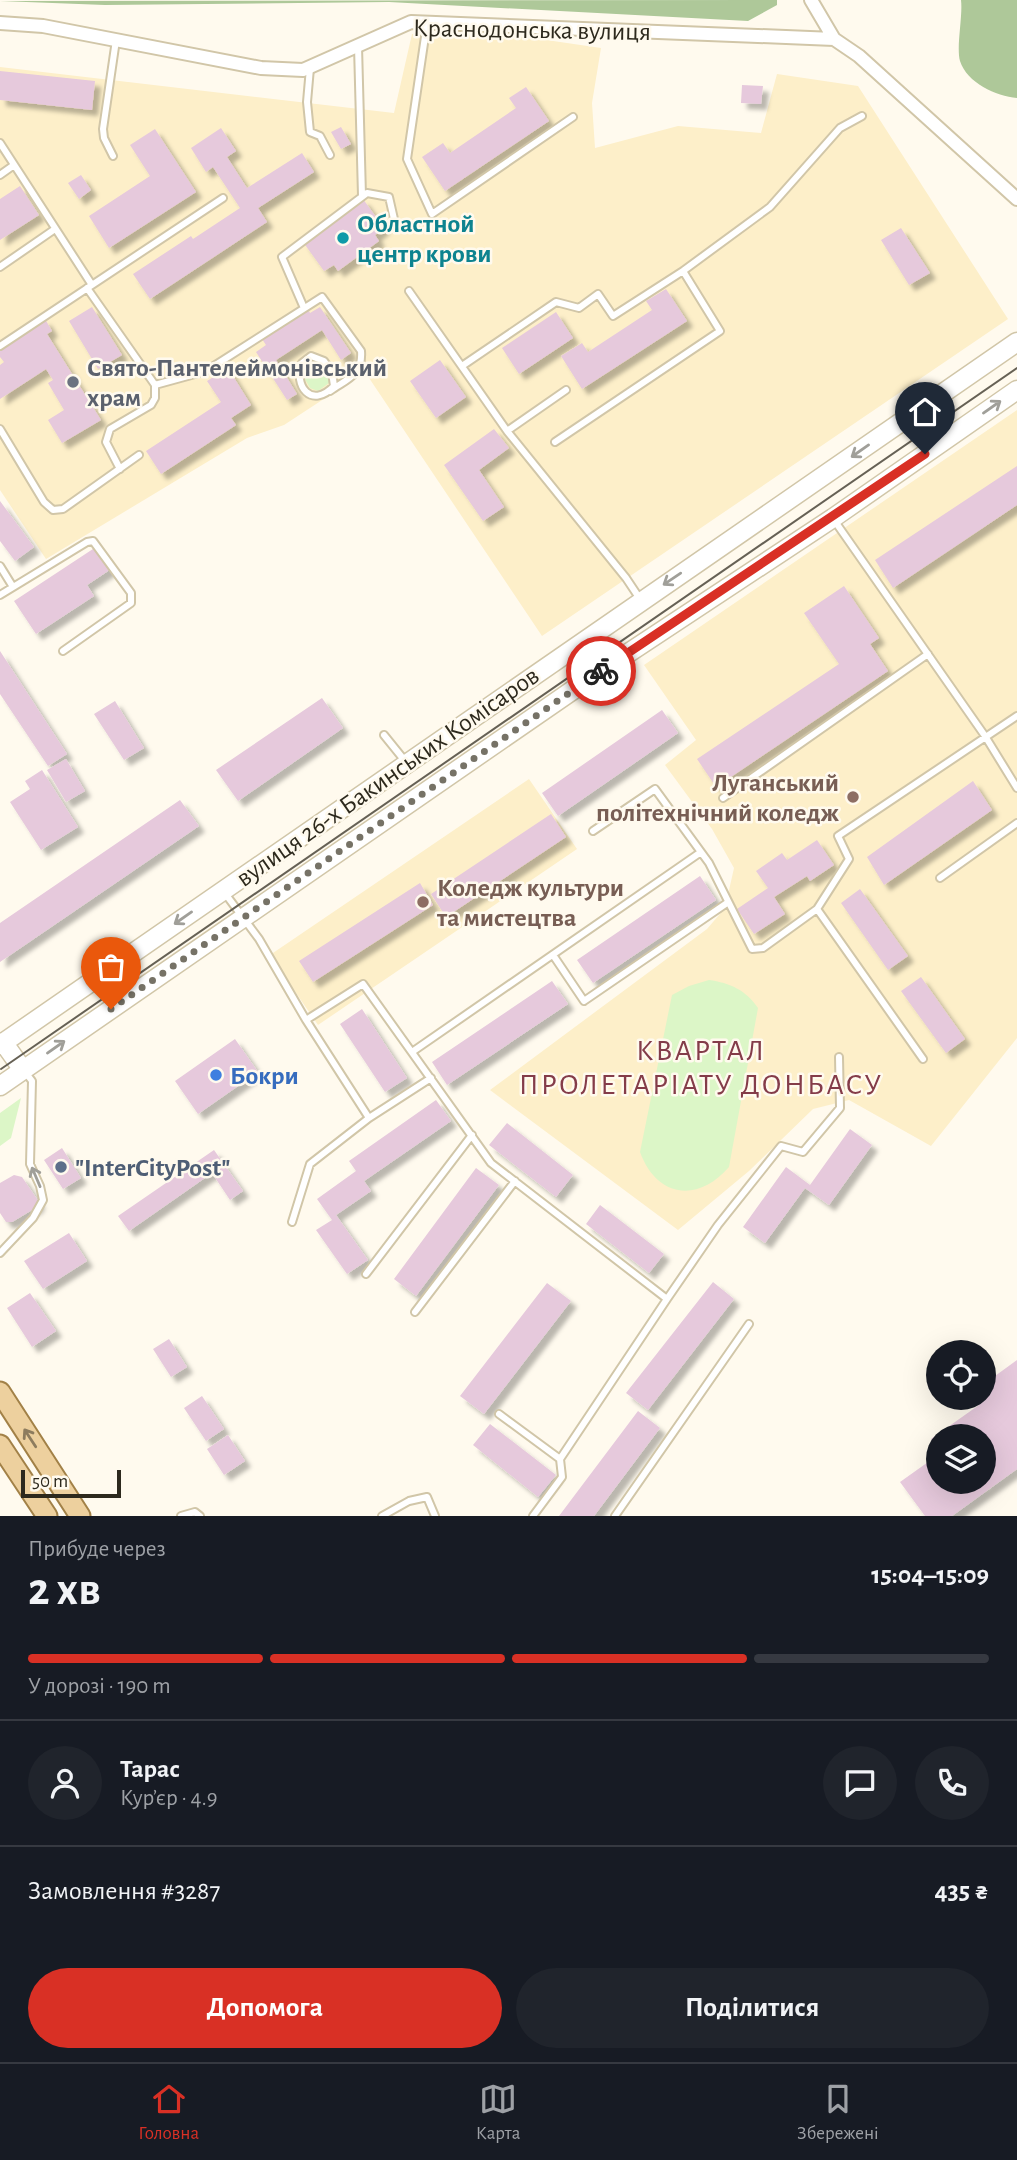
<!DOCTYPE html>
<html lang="uk">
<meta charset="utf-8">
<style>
:root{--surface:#171b24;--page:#20242c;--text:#f1f3f6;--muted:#9ea1a6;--line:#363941;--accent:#d93025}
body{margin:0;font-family:"Alegreya Sans",sans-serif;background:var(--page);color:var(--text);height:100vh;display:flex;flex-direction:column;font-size:26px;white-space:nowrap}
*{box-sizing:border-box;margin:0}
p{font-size:23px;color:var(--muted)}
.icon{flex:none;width:38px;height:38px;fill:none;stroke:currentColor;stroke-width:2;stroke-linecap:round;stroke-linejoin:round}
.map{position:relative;height:1516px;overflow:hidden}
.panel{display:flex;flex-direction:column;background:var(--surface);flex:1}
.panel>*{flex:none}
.fabs{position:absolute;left:926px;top:1340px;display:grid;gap:14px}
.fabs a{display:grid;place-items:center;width:70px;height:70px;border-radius:50%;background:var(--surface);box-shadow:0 7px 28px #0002;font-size:35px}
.scale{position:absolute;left:21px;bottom:18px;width:100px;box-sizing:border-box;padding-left:7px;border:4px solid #2d291d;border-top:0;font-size:19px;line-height:24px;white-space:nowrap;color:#2d291d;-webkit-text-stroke:5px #fffaee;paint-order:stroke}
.pin{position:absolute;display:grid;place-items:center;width:60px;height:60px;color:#fff;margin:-72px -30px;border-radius:50% 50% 50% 0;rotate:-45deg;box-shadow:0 0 7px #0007}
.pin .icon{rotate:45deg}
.courier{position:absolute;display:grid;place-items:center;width:70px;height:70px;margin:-35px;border:5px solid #d93025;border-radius:50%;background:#fff;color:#222;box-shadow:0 2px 9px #0007}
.headline em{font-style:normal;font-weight:600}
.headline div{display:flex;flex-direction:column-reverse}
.headline{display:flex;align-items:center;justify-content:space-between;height:119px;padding:0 28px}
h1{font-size:46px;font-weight:600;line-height:52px}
.bar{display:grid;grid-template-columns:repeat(4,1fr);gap:10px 7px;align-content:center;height:84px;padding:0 28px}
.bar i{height:9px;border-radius:5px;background:var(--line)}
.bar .on{background:var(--accent)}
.bar p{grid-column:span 4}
.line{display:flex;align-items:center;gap:18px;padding:0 28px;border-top:2px solid var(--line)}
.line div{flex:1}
.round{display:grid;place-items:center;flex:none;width:74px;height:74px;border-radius:37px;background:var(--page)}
.button{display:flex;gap:14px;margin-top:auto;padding:14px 28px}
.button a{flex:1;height:80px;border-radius:42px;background:var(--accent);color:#fff;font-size:28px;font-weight:600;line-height:80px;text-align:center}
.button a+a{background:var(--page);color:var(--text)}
.tab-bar{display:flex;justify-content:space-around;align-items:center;height:98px;border-top:2px solid var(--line);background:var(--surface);font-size:19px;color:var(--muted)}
.tab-bar a{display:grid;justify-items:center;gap:4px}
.tab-bar .on{color:var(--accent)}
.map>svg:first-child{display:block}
.built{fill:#fdefc9}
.green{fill:#dcf6c7}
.forest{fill:#aec899}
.building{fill:#e6c9dc;filter:url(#shadow)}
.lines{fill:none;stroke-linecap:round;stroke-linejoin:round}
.lane-casing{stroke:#d1c6a8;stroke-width:10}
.street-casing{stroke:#d1c6a8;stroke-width:16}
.secondary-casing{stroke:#d1c6a8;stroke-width:21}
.primary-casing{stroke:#a28147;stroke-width:23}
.lane{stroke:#fff;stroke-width:6}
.street{stroke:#fff;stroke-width:12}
.secondary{stroke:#fff;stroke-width:18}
.primary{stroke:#edd09e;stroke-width:19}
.tram{stroke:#666155;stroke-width:2}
.oneway{stroke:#a09f99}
.oneway2{stroke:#8d7c5e}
.done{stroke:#767266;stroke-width:7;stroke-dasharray:0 12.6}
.route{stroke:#d93025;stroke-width:9}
.culture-dot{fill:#0f9aa8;stroke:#fffaee;stroke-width:2.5}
.worship-dot{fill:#6b7280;stroke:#fffaee;stroke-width:2.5}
.education-dot{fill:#8d6e63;stroke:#fffaee;stroke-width:2.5}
.shop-dot{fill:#3f7fe0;stroke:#fffaee;stroke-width:2.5}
.service-dot{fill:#5c6f8a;stroke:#fffaee;stroke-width:2.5}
.labels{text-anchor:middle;stroke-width:5;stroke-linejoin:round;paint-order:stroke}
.street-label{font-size:26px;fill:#2d291d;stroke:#fffaee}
.culture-label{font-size:26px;font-weight:bold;fill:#0d838f;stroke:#fffaee;text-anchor:start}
.worship-label{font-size:26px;font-weight:bold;fill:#5b616d;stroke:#fffaee;text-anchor:start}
.education-label{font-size:26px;font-weight:bold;fill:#785e54;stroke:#fffaee;text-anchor:end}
.shop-label{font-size:26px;font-weight:bold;fill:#366cbe;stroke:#fffaee;text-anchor:start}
.service-label{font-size:26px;font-weight:bold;fill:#4e5e75;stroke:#fffaee;text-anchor:start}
.quarter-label{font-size:30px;letter-spacing:2px;fill:#843c49;stroke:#fffaee}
</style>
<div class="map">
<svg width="1017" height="1516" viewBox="0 0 1017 1516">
<defs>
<filter id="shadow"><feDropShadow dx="6" dy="6" stdDeviation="2" flood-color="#0004"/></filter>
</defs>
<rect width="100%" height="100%" fill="#fffaee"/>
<path class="built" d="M412,34L526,37L601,48L592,103L595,148L678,126L761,133L777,74L858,86L1008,319L542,636L365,372L284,425L247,438L46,559L0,490V67L394,113Z
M1017,410V1038L931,1146L849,1100L813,1109L749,1171L678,1230L490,1090L707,929L725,908L734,868L712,829L665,765L696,740L644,665Z
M529,779L577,849L318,1025L270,955Z"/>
<path class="green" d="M315,360C325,364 329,373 329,383L318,391L310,388L302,374L306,363Z
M709,980C730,983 746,990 758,1008L729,1167C698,1203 657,1198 640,1152L672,995L689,986Z
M21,1098L11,1138L0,1146V1113Z"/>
<path class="forest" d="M777,0V5L748,21L389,2L105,5L0,1Z
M961,0H1017V98C996,96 967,83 960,61C956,47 963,16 961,0Z"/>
<path class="building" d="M0,71L95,81L92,110L0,100Z
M742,85L763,86L761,104L741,103Z
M526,87L549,121L445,191L422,157L443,143L450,153L516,108L509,98Z
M341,127L351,144L341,149L331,132Z
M221,128L236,151L227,157L247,188L302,153L314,172L258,208L267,222L150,299L133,274L191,236L193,239L240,208L213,167L206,172L191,148Z
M155,129L196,192L109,248L89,216L150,176L130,145Z
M81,175L91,190L79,199L68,183Z
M20,186L39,215L0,240V199Z
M363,199L384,228L375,235L379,241L338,271L334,265L324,271L303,242Z
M901,228L930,273L909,285L881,240Z
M666,289L687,321L582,389L561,356L582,343L588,352L652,310L646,301Z
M92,307L122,355L98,369L69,321Z
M320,307L351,353L341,360L322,330L276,360L297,394L287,400L256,352L266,345L262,339L308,309L310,313Z
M556,312L573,338L519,374L502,348Z
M45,319L52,331L47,334L101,420L62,443L48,420L64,410L48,383L53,380L46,369L0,399V365L4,362L0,357V349Z
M440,360L466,397L436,418L410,381Z
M228,368L251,405L231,418L236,425L161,474L146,451L221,402L207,381Z
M494,429L509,448L479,470L504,507L483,521L444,465Z
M1017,466V505L893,588L875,560Z
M0,501L34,547L15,561L0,541Z
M96,547L111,569L87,585L94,596L36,634L14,601Z
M844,586L879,638L870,644L888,671L716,787L697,759L839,664L804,613Z
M0,651L67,754L48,766L0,694Z
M322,698L343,728L238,801L216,770Z
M115,701L144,748L124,760L94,714Z
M662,710L678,733L558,816L542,793Z
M66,759L85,791L66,802L47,770Z
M42,770L78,827L41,850L10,802L30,789L25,781Z
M973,781L992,810L884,885L867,857Z
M180,800L199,826L0,962V923Z
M551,814L566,837L446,917L431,894Z
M817,840L834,865L810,881L807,876L774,897L785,914L754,934L737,909L768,888L756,871L782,853L787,860Z
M700,876L716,900L593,983L577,960Z
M420,883L433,905L313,982L299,961Z
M860,889L908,956L888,970L841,903Z
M921,977L965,1039L946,1053L901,991Z
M552,981L568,1004L447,1085L432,1062Z
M362,1009L407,1078L385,1092L340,1024Z
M235,1039L258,1072L198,1114L175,1081Z
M436,1100L451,1121L364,1181L371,1191L336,1215L368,1260L347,1274L316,1230L332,1220L317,1199L356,1171L349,1161Z
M507,1123L573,1175L556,1197L489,1145Z
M850,1129L872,1145L829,1205L805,1188L765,1243L743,1227L786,1167L810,1185Z
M62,1148L81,1178L63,1189L44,1160Z
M214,1150L243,1191L230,1200L212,1173L129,1231L118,1216Z
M476,1168L499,1185L416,1296L394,1279Z
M14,1175L22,1177L39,1202L37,1207L12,1222H6L0,1213V1183Z
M600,1205L664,1254L649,1273L586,1224Z
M69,1233L87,1261L43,1289L24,1261Z
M713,1282L734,1299L648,1410L626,1393Z
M547,1283L571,1301L484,1414L460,1396Z
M30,1293L56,1331L32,1347L7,1308Z
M169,1339L187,1367L171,1377L153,1349Z
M1017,1360V1469L952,1516H925L900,1482L938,1455V1482H984V1437H938V1449L931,1439L979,1405L974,1398H984V1384Z
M202,1396L224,1429L206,1441L184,1408Z
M638,1411L660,1428L594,1516H559Z
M490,1424L556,1475L538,1497L473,1445Z
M228,1435L245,1461L224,1475L207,1449Z"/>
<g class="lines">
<g class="lane-casing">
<path id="lane" d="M427,23L407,159L432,214L573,117
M358,46L362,196
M310,68L307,102L310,132L320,136L330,155
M0,143L92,285
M113,156L104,138L103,129L116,40
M0,175L14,165
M0,267L55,229
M87,288L155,385V398L151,405L110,429L106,442L120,469
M409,291L507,431L626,578L640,599
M304,308L282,257L367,193L389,197L394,219
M0,346L223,198
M311,356L324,361L332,372L334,386C311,410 293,385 302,363Z
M462,366L556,302L579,308L598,294L613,316L683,271L770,207L840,128L862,116
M155,385L206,371L322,297L361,351C363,375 347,379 330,391
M0,429L44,502L53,510L63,509L139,455
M507,431L566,390
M555,442L720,331L683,271
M834,520L985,736L1017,788
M0,566L13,587
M0,595L87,542L93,541L131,593V603L63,651
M384,735L405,761
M723,798L928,654
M593,831L655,789L709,863L752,949L763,948L817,909
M940,878L1017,823
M224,892L259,939L306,1020L363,984L491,1163L667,1299L718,1225L781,1146L803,1152L840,1108L839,1057
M553,955L584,1001L727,903
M306,1020L369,1118
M412,1052L701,852
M923,1059L817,909L849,859L838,836L1017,716
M292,1222L310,1164L369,1118L431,1078
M0,1253L33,1218L43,1200L40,1186L30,1164L32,1081L25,1072
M366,1274L472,1135
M415,1312L515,1181
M499,1414L560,1459
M181,1516L195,1512L200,1516
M382,1516L409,1501L427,1497L435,1516
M533,1516L562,1477L560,1459L667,1299
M615,1516L749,1324"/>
</g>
<g class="street-casing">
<path id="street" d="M811,0L834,39
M0,23L43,26L261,68L303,70L411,22L834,39L859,56L1017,199"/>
</g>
<g class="secondary-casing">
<path id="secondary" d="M3,1042L23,1070
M0,1045L1017,342
M0,1086L586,681L833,518L1017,390"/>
</g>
<g class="primary-casing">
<path id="primary" d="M0,1392L80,1516
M0,1445L47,1516"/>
</g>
<use href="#lane" class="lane"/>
<use href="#street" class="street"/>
<use href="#secondary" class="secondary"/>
<use href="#primary" class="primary"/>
<path class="tram" d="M1,1069L1017,368"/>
</g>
<defs><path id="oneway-shaft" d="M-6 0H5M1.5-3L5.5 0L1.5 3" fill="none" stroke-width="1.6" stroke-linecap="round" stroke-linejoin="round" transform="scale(1.75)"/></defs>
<g class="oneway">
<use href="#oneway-shaft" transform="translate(992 407) rotate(-35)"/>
<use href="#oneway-shaft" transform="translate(860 451) rotate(145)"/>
<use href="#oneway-shaft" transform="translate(672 579) rotate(146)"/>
<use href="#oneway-shaft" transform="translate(183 918) rotate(145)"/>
<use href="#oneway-shaft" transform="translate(56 1047) rotate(-35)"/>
<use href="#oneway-shaft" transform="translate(36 1177) rotate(-113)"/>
</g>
<use class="oneway2" href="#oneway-shaft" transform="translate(30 1438) rotate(-123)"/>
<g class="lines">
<path class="done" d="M111,1009L601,671"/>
<path class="route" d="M601,671L925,454"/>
</g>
<circle class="culture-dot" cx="343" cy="238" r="7"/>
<circle class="worship-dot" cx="73" cy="382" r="7"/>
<g class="education-dot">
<circle cx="853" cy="797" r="7"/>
<circle cx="423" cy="902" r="7"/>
</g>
<circle class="shop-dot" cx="216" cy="1075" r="7"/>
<circle class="service-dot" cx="61" cy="1167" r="7"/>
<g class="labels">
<g class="street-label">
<text transform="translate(532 29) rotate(1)" y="9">Краснодонська вулиця</text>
<text transform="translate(387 776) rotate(-35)" y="9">вулиця 26-х Бакинських Комісаров</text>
</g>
<g class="culture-label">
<text x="357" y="232">Областной<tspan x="357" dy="30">центр крови</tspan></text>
</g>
<g class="worship-label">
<text x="87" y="376">Свято-Пантелеймонівський<tspan x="87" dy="30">храм</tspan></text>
</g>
<g class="education-label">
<text x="839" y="791">Луганський<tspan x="839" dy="30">політехнічний коледж</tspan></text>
<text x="437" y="896" text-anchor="start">Коледж культури<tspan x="437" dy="30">та мистецтва</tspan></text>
</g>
<g class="shop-label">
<text x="230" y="1084">Бокри</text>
</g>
<g class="service-label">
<text x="75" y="1176">"InterCityPost"</text>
</g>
<g class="quarter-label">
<text x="701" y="1060">КВАРТАЛ<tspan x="701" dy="34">ПРОЛЕТАРІАТУ ДОНБАСУ</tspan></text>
</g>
</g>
</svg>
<div class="fabs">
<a><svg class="icon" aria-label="locate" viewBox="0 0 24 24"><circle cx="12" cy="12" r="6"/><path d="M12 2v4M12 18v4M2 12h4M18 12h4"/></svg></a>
<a><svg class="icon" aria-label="layers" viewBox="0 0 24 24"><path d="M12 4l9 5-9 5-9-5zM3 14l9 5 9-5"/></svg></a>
</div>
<div class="scale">50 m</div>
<div class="pin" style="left:111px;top:1009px;background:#ea580c"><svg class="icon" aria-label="bag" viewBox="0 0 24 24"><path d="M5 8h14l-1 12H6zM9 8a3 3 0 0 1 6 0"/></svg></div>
<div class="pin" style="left:925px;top:454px;background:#1f2937"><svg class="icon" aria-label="home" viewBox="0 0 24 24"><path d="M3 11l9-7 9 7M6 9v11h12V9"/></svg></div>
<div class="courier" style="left:601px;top:671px"><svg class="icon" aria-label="bike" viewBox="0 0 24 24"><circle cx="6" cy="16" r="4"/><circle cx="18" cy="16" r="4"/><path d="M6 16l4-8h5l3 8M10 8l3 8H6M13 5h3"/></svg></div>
</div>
<section class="panel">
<div class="headline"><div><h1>2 хв</h1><p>Прибуде через</p></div><em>15:04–15:09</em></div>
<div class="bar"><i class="on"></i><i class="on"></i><i class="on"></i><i></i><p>У дорозі · 190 m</p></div>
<div class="line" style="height:126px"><a class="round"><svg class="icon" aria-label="person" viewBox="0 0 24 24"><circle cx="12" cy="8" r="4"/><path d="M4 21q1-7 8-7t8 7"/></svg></a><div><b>Тарас</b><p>Кур’єр · 4.9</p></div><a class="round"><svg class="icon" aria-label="chat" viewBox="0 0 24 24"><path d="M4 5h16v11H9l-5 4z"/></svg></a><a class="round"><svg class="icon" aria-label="phone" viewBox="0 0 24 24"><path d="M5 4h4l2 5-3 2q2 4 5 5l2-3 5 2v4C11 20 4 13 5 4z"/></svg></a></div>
<div class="line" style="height:91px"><div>Замовлення #3287</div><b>435 ₴</b></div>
<div class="button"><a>Допомога</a><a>Поділитися</a></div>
</section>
<nav class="tab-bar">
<a class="on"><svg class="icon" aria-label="home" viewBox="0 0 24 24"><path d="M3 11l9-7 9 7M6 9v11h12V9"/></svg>Головна</a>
<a><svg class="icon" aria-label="map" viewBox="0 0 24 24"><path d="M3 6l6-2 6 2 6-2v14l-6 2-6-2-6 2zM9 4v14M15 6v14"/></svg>Карта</a>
<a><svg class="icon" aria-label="saved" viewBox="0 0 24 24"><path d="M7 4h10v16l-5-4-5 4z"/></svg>Збережені</a>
</nav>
